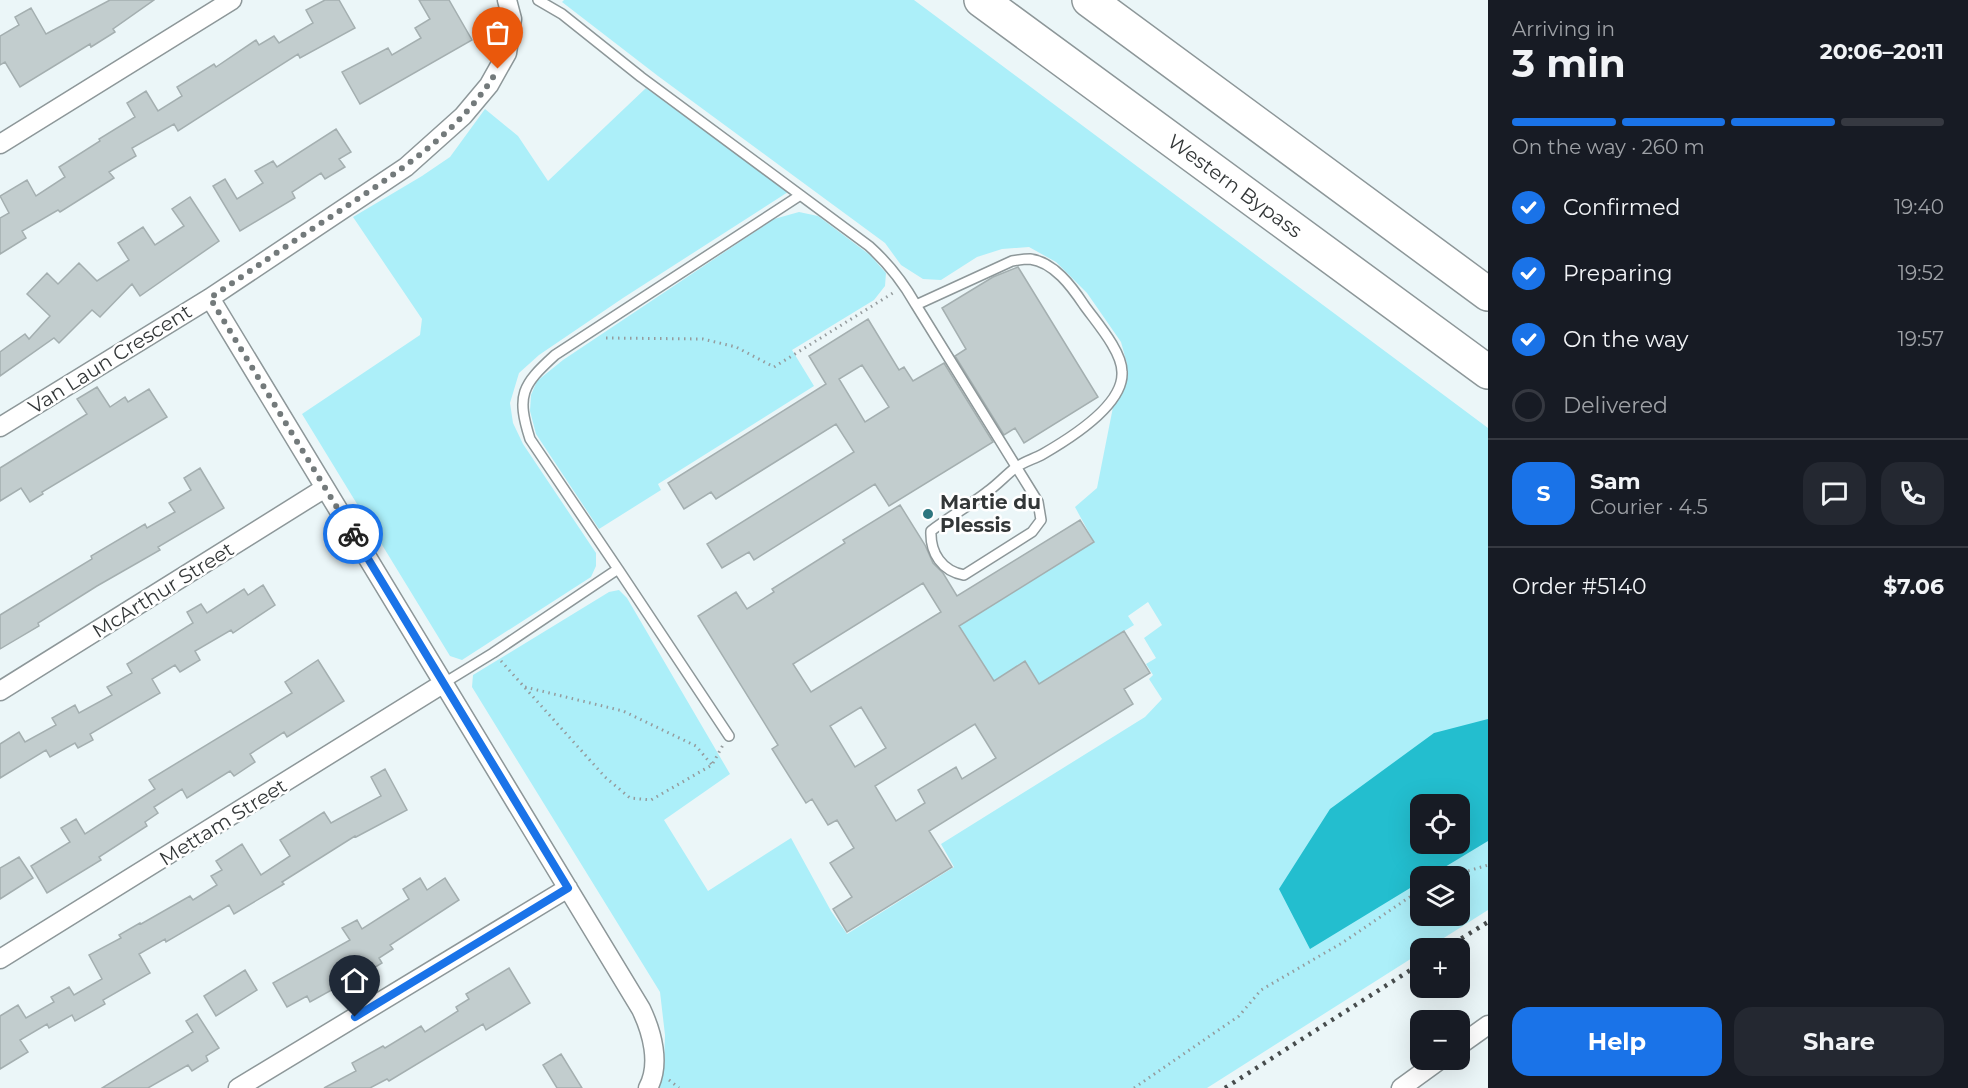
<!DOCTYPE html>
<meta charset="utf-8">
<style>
:root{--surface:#171b24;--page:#242831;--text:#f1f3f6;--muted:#9ea1a6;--line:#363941;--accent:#1a73e8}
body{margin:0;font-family:Montserrat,sans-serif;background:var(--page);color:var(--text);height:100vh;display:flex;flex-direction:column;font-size:22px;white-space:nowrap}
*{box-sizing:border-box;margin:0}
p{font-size:20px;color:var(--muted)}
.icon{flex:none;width:33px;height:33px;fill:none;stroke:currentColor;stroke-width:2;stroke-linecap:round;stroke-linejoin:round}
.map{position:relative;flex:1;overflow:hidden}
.details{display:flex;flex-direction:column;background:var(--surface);width:480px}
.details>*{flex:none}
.fabs{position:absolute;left:1410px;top:794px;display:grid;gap:12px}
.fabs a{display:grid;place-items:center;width:60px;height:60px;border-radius:12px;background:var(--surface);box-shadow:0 6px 24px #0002;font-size:30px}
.pin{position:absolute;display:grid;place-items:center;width:51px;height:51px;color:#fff;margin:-62px -26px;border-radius:50% 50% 50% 0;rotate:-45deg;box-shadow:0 0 6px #0007}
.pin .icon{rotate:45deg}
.courier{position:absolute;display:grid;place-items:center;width:60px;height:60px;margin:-30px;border:4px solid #1a73e8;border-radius:50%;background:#fff;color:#222;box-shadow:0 2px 8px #0007}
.overview em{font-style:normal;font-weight:700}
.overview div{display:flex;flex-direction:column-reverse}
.overview{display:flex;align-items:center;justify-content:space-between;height:102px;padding:0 24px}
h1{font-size:39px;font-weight:700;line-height:45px}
.bar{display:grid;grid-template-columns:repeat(4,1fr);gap:9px 6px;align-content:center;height:72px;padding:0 24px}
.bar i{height:8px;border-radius:4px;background:var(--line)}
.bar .selected{background:var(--accent)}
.bar p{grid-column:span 4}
.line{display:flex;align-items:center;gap:15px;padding:0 24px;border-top:2px solid var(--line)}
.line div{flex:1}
.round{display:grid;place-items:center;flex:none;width:63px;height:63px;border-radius:18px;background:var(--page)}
ol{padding:0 24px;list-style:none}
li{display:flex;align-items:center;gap:18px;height:66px}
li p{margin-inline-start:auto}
li .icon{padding:6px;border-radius:50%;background:var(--accent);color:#fff;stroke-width:4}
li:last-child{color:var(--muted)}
li i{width:33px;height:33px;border:3px solid var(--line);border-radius:50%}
.button{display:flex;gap:12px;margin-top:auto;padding:12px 24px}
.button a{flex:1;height:69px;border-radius:18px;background:var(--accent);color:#fff;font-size:24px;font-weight:700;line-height:69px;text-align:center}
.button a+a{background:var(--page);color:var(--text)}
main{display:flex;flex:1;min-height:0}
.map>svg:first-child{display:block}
.green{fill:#aceff9;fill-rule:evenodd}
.water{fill:#23becf;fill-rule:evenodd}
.building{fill:#c2cdce;stroke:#a4afb0;stroke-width:1.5;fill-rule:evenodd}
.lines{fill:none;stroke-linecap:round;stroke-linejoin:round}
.lane-casing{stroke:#8d9799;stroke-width:12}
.street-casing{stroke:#8d9799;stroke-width:21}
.highway-casing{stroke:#8d9799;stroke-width:36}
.path{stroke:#959c9e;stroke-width:3;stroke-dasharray:1.5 4.5;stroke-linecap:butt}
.lane{stroke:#fff;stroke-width:9}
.street{stroke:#fff;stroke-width:18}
.highway{stroke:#fff;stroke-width:33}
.rail{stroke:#474c4d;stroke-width:4.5;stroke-dasharray:3 6;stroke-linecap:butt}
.done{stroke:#737a7b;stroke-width:6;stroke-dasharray:0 10.8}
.route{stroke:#1a73e8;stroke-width:8}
.poi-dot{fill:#2d767f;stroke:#fff;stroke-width:2}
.labels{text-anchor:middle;stroke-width:5;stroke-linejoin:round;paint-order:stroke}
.street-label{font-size:20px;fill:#333738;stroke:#fff}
.poi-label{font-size:20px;font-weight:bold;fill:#333738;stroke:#fff;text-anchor:start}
</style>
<main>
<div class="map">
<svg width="1488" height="1088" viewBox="0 0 1488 1088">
<rect width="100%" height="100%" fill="#ebf6f8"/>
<path class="green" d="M564,0H914L1488,428V910L1428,948H1420V953L1207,1088H655L664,1066L665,1035L660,992L472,687L473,675L609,592L619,590L627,598L730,774L664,820L708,891L791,838L831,911L847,934L954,867L941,844L1145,717L1162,699L1149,679L1153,675L1146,664L1156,658L1144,638L1162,625L1148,602L1128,616L1134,625L1039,684L1025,662L994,681L959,626L1094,542L1075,507L1097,488L1114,402L1126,384L1127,364L1121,342L1087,293L1056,262L1029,247L1002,249L977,257L941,280L923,279L901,265L885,243L658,76L562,2ZM1420,804H1460V843H1420ZM1420,876H1460V915H1420Z
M646,88L788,192L623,298L539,355L519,373L510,403L513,423L523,444L596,553V566L591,577L462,660L450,656L302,414L420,335L422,319L353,217L422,176L450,157L485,109L518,136L548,181Z
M799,212L818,216L870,255L886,273L885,286L874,300L792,350L814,386L658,484L661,490L599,529L536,434L530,411L531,395L537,381L563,360L774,219Z"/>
<path class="water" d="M1488,719V841L1430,876H1420V882L1310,949L1279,889L1330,809L1434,733ZM1420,804H1460V843H1420Z"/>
<path class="building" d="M110,0H154L113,29L115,32L91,47L90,44L20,87L5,62L0,65V36L19,25L15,17L31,8L46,34Z
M325,0H339L355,28L300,58L298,54L178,131L174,124L132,148L136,156L109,172L114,178L60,212L58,210L22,231L26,238L0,254V218L9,213L0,196L27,180L36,196L65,177L59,167L100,141L99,139L135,117L127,103L146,91L158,111L182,96L177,87L214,64L216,67L256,40L259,45L274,36L279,43L313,23L306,10Z
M419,0H449L472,40L360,104L342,72L388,48L392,55L421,38L415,28L430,19Z
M336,129L351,152L339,159L345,167L325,179L321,173L292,192L295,198L240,231L213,186L225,179L237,199L263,183L255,171L273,161L277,167Z
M190,197L219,241L140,296L132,284L100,317L92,310L59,343L54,338L0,376V352L25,334L29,339L50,316L27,294L47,273L58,284L79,263L97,281L129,260L118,243L143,227L155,245L184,226L172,209Z
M1018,267L1098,397L1024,443L1015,428L1004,435L955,356L966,349L942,308L993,277Z
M868,319L899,370L904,367L913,381L944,363L993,442L889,506L875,484L754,560L749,552L722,568L707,544L854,452L836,424L716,499L711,492L684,509L668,483L826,384L809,356ZM862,365L889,407L865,422L839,379Z
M97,387L110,407L125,397L128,402L149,389L167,417L42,492L43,494L30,502L21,488L0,501V468L87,414L77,399Z
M200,468L224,508L158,547L160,550L97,586L38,623L39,626L0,649V615L92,559L91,556L145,524L147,528L175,512L169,503L191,490L184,478Z
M900,505L925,545L933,563L943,573L957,596L1080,520L1094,542L959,626L994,681L1025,661L1039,684L1124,631L1150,673L1124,689L1133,704L929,831L952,867L847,932L833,909L852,897L830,863L854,848L837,820L828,825L812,799L806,803L772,749L778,745L698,616L736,592L747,609L774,592L772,589L845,543L843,540ZM923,583L941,612L811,692L793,664ZM861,707L886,748L855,767L830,726ZM975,724L996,758L962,779L956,767L918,790L925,803L896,821L875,786Z
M263,585L275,605L233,633L231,630L195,651L200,660L180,672L175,665L152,679L160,693L90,734L93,740L78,748L75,743L50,757L46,750L0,778V744L19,732L25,742L56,725L52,718L75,705L79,713L112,695L107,687L132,673L127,664L193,623L187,612L201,604L207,613L244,589L248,595Z
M318,660L344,701L287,737L284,732L250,754L255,762L234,776L230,771L187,798L182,789L154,807L158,813L145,822L147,826L99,857L101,860L47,893L31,866L70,842L61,828L76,819L85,834L155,789L149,780L292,693L285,682Z
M385,769L407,810L356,837L355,836L282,882L284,884L234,914L229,905L166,942L165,939L139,954L150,973L103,1000L105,1004L75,1021L72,1015L49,1028L47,1024L20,1040L28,1052L0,1069V1016L18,1005L26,1018L54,1002L51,997L69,987L74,995L102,979L89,955L121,938L119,935L140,923L141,924L190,896L193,900L217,885L211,876L222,870L216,861L242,844L261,875L290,856L280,840L324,812L331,823L381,796L371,777Z
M19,857L33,878L0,899V868Z
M420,878L427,890L445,878L459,900L390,945L393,949L379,958L382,963L356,979L355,977L310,1002L307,996L287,1007L273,983L350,940L342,928L357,920L362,929L409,899L403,889Z
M509,968L530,1003L486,1030L483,1024L389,1081L387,1079L370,1088H324L356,1071L352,1063L383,1046L385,1048L421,1026L425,1032L458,1011L456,1007L469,999L466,994Z
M245,970L257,990L216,1016L204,996Z
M197,1014L219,1048L206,1056L208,1061L192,1071L188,1065L148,1088H102L193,1032L186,1021Z
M561,1054L582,1088H557L543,1065Z"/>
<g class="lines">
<g class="lane-casing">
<path id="lane" d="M538,0L562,14L641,77L869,246C888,263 903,282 916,305L1038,502L1041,520L1032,532L964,575C942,571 930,553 931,531C949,517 969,506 987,492C997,485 1005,476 1015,468C1023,462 1034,459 1043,454C1069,439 1124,405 1122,372C1122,351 1096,322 1084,305C1072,287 1054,262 1030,259C1025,259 1018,260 1012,261L916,305
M618,569L530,439C516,395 522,385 555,355L799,196
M444,683L493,653L618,569L729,736"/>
</g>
<g class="street-casing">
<path id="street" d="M0,144L232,0
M210,298L641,1009C652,1032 661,1064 648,1088
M0,427L210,298L406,167L463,116L489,85L507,53L512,19L507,0
M0,691L325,488
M0,959L444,683
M1460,1045L1488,1025
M238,1088L568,888
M1401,1088L1441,1059"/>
</g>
<g class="highway-casing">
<path id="highway" d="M981,0L1488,372
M1089,0L1488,294"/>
</g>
<path class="path" d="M606,338L703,339L736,347L774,367L893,293
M501,661L605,777L630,798L651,800L712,765L723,745
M525,687L623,711L696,746L712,765
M1451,876L1488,865
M669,1080L679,1088
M1134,1088L1239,1016L1261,990L1342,943L1420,890"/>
<use href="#lane" class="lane"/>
<use href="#street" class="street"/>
<use href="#highway" class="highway"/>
<path class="rail" d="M1446,948L1488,922
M1225,1088L1420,964"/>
</g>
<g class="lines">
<path class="done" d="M353,534L210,298C252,270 293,241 335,214C396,173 461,133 498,69"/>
<path class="route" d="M353,534L568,888L355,1017"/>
</g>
<circle class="poi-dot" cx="928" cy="514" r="6"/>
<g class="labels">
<g class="street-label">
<text transform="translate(1235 186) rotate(36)" y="7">Western Bypass</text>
<text transform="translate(110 359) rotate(-32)" y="7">Van Laun Crescent</text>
<text transform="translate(163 590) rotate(-32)" y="7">McArthur Street</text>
<text transform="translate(223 822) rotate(-32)" y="7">Mettam Street</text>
</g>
<g class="poi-label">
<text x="940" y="509">Martie du<tspan x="940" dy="23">Plessis</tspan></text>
</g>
</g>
</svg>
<div class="fabs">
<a><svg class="icon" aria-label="locate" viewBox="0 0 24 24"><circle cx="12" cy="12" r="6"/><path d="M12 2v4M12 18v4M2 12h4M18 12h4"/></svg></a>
<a><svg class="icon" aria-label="layers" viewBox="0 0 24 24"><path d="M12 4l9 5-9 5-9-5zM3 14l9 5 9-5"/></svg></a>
<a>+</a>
<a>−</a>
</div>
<div class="pin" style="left:498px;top:69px;background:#ea580c"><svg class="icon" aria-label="bag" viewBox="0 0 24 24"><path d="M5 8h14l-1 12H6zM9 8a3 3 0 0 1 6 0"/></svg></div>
<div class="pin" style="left:355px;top:1017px;background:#1f2937"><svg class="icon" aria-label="home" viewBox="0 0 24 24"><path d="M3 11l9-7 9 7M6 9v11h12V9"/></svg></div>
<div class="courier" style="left:353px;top:534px"><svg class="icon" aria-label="bike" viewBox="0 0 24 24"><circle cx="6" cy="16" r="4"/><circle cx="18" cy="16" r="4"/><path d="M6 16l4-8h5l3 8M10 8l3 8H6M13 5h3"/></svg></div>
</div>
<section class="details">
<div class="overview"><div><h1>3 min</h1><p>Arriving in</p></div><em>20:06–20:11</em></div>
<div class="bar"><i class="selected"></i><i class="selected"></i><i class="selected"></i><i></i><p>On the way · 260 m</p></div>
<ol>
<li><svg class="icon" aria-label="check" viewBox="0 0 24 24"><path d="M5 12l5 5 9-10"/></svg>Confirmed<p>19:40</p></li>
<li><svg class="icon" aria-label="check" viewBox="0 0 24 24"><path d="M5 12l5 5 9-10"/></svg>Preparing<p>19:52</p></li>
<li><svg class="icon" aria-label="check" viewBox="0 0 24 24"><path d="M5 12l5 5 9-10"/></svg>On the way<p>19:57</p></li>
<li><i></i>Delivered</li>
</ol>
<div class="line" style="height:108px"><b class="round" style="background:var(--accent);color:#fff">S</b><div><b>Sam</b><p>Courier · 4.5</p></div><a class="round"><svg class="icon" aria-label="chat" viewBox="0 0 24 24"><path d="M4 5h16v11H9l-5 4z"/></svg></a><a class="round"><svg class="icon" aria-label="phone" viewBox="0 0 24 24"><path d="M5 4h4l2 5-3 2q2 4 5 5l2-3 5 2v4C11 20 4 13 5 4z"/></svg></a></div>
<div class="line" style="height:78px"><div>Order #5140</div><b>$7.06</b></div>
<div class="button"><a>Help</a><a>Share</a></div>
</section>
</main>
